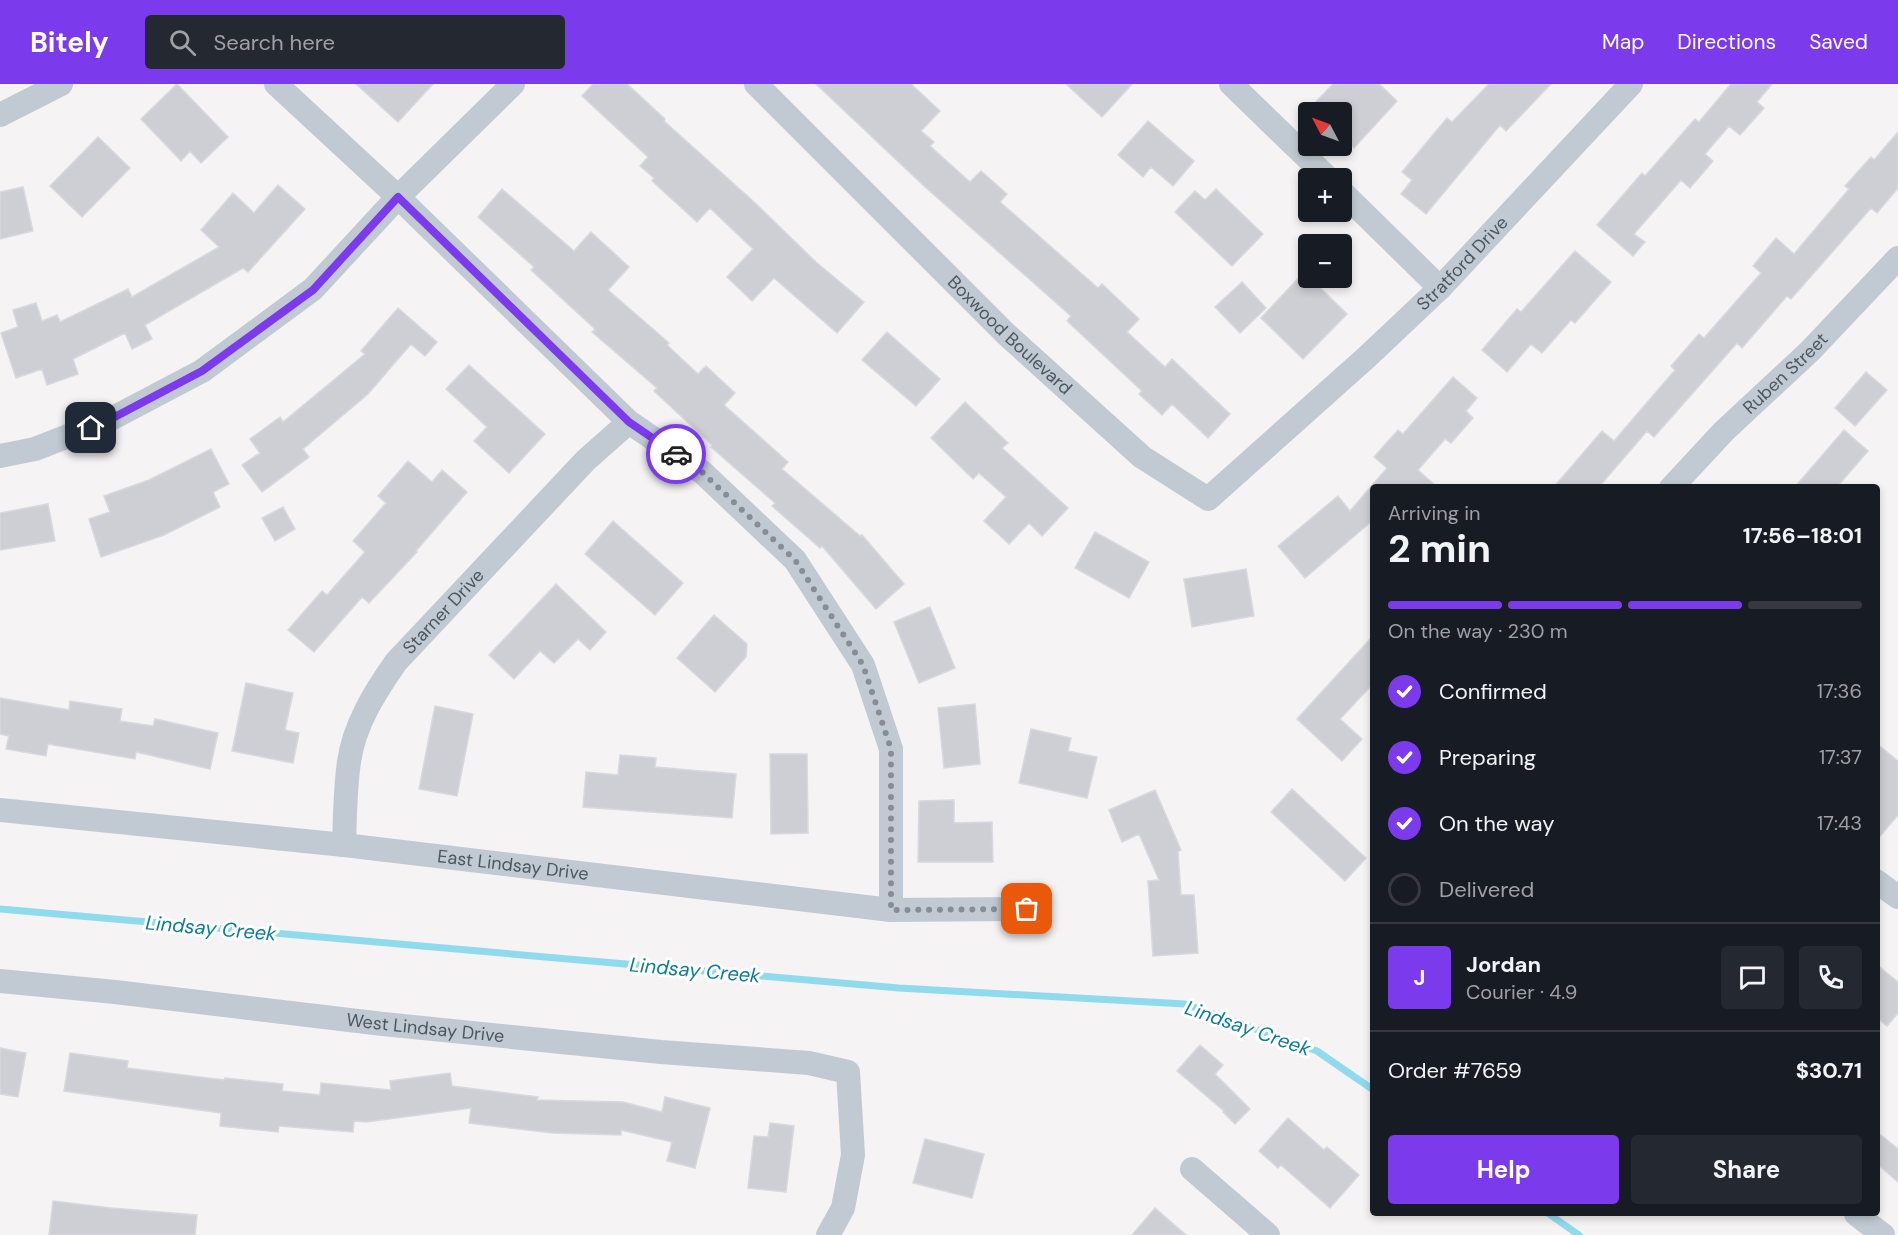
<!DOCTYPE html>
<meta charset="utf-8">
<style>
:root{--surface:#171b24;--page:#242831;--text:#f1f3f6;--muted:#9ea1a6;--line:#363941;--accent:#7c3aed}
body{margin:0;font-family:"DM Sans",sans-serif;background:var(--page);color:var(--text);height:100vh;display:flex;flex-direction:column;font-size:22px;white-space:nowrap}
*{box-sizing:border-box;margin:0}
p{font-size:20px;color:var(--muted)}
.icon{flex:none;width:33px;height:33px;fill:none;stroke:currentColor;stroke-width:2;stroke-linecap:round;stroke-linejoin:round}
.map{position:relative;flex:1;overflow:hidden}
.details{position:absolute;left:1370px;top:400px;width:510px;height:732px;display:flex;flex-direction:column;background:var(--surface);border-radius:6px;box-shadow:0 3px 9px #0003}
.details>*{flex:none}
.needle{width:39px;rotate:311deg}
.tools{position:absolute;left:1298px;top:18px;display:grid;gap:12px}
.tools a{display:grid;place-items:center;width:54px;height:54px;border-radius:6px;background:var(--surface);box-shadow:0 3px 9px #0003;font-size:30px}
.pin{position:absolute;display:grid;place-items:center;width:51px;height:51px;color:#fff;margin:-26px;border-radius:12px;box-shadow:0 3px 9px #0006}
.courier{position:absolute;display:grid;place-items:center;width:60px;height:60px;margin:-30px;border:4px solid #7c3aed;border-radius:50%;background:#fff;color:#222;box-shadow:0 2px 8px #0007}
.overview em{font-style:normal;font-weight:700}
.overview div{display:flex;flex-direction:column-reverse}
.overview{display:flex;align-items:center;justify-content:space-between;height:102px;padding:0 18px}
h1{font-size:39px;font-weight:700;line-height:45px}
.bar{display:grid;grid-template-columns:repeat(4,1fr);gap:9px 6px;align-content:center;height:72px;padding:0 18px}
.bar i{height:8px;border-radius:4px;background:var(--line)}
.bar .selected{background:var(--accent)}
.bar p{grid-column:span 4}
.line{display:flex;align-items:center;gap:15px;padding:0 18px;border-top:2px solid var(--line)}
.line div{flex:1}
.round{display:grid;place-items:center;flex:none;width:63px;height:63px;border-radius:6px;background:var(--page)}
ol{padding:0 18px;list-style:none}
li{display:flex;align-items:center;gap:18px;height:66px}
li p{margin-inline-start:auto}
li .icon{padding:6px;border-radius:50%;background:var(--accent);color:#fff;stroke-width:4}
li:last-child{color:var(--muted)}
li i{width:33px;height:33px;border:3px solid var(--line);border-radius:50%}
.primary-button{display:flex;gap:12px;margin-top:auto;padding:12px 18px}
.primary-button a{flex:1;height:69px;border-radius:6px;background:var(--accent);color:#fff;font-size:24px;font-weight:700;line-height:69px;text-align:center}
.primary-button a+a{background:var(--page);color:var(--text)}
header{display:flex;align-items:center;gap:36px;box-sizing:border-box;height:84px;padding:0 30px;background:var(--accent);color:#fff}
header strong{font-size:28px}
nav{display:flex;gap:33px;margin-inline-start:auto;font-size:21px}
.search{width:420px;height:54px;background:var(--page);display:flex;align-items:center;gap:15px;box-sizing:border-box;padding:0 21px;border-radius:6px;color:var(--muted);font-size:22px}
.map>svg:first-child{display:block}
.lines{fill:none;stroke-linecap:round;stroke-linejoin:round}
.stream{stroke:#90daee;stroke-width:7}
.building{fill:#cdcfd5;stroke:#d7d9de;stroke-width:1.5}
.minor{stroke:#c1cad2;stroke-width:24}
.done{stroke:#868d94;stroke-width:6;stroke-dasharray:0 10.8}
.route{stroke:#7c3aed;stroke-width:8}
.labels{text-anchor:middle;stroke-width:6;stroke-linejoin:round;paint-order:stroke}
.street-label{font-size:18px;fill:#4a5661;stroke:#fff}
.water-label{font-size:20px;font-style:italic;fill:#0c7c9b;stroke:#fff}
</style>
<header>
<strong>Bitely</strong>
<div class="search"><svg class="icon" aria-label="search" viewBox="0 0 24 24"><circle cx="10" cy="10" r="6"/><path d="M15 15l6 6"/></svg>Search here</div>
<nav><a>Map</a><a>Directions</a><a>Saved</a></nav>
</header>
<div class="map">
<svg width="1898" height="1151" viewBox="0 0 1898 1151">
<rect width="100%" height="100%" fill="#f5f3f3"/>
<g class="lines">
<path class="stream" d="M0,825L899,904L1185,920L1317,967L1372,1005
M1549,1130L1579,1151"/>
</g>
<path class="building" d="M177,0L228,53L201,79L190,67L181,77L141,35Z
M356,0H433L398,38Z
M593,0H627L665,35L664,37L753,117L817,179L864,218L837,249L774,194L752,217L727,193L753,165L710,124L697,138L652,97L654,94L640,82L648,73L582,12Z
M816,0H911L940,27L921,47L934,58L930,62L970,98L981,87L1007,110L1000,118L1098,204L1102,200L1139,235L1127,248L1165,283L1172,275L1230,330L1208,354L1172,320L1162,331L1139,310L1142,307L1067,237L1071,232L924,102Z
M1066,0H1132L1102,33Z
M1333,0H1379L1397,17L1354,64L1341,51V28H1306Z
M1489,0H1551L1506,47L1500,41L1426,130L1401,110L1412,96L1402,88L1447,34L1452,38Z
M1731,0H1772L1757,18L1764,24L1740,51L1729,42L1705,70L1713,77L1690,104L1681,96L1634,150L1645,158L1633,172L1597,141L1642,89L1645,92L1695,35L1699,38Z
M1148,37L1194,77L1173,102L1151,83L1143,93L1118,71Z
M1898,48V104L1877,129L1871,124L1791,215L1787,212L1742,264L1737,259L1654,353L1647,347L1598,404H1553L1602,347L1614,357L1675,286L1671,282L1699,250L1704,254L1761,189L1753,182L1776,154L1794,170L1849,105L1845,102L1871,73L1874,76Z
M98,53L130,84L82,133L50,102Z
M278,101L305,125L248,188L243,184L145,241L152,255L132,265L125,249L73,275L78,290L47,301L42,285L16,294L1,249L18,243L13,226L36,219L42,237L57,231L60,238L128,205L132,213L219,163L201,146L233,109L254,129Z
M23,103L33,147L0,155V108Z
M502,105L574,167L591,148L629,183L608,206L669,259L667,261L698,290L706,282L735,309L724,321L788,378L782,385L860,452L862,451L904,500L876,525L822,462L820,464L772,422L775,419L711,363L712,361L654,307L657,304L592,248L595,245L531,186L534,183L478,133Z
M1216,105L1263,150L1232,182L1175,128L1195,107L1205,116Z
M1575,167L1611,198L1575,239L1571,236L1542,269L1531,260L1507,288L1482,266L1517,225L1521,228Z
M1304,188L1347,230L1303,275L1261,234Z
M1242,198L1266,224L1240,249L1215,223Z
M398,224L437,258L425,272L411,260L368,310L303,365L309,373L262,408L242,381L260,369L250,355L280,333L283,338L365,270L361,267Z
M887,248L940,295L916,322L862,276Z
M469,281L545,350L509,389L474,357L487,343L446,305Z
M1866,288L1887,306L1855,342L1835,324Z
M1453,293L1477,314L1466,327L1473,334L1451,359L1445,355L1418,386L1438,404H1372V437L1305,494L1278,462L1338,412L1350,427L1387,384L1374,373L1398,346L1403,350Z
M965,318L1008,359L1002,364L1068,424L1042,452L1029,439L1009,460L984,437L1006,413L979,389L973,395L931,354Z
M1844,346L1868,367L1836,404H1794Z
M211,365L229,400L213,408L220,423L164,451L101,473L89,435L110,428L104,412L149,396Z
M408,377L432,398L442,386L467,408L416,467L417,468L369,519L362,513L314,568L288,546L322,507L327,511L365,468L353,457L386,419L378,412Z
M48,420L55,457L0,466V429Z
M283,423L295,445L275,457L262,434Z
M613,437L683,499L655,531L585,470Z
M1095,448L1149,478L1129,514L1075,484Z
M1246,485L1254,532L1192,543L1184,495Z
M556,500L606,548L590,566L578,555L554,579L540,567L514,595L489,571Z
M930,523L955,584L919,599L894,538Z
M714,531L747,560L746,573L715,608L677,574Z
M1372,553V601L1340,635L1362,655L1342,677L1297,635Z
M246,599L293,609L285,646L299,649L293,679L232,667Z
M0,614L69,626L70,617L122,625L120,637L153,642L155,635L218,649L210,685L136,668L135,675L48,660L46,672L6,665L9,652L0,650Z
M975,620L980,680L944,684L938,624Z
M435,622L473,630L457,712L419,705Z
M1031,645L1071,654L1068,667L1097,673L1087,714L1019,699Z
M1876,659L1898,677V731L1876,757Z
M770,670H807L808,749L771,750Z
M620,671L656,674L655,683L736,690L732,734L583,723L586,688L618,691Z
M1292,705L1366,774L1345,797L1271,728Z
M1155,706L1181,766L1178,768L1181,811H1194L1198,869L1153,872L1148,797L1159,796L1139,750L1122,758L1109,726Z
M954,716V739L992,738L993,778H918L919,717Z
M1876,880L1898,898V929L1887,942L1876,933Z
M1200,961L1223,981L1215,990L1250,1025L1235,1040L1223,1028L1224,1027L1177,987Z
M0,964L26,969L18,1013L0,1010Z
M70,969L128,977L127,984L224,996L225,994L283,1000L282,1007L320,1011L321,999L391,1006L390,997L450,989L452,1002L538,1013L537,1016L623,1018L662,1028L665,1013L710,1024L695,1084L667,1077L672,1058L621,1046V1051L553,1049L469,1039L471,1024L366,1038L354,1037L353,1048L279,1042L278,1048L220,1042L221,1029L64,1007Z
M1288,1034L1324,1066L1327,1063L1359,1091L1330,1124L1281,1081L1278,1084L1259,1067Z
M770,1039L794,1042L786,1108L748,1104L754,1052L768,1053Z
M1876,1047L1898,1065V1098L1876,1079Z
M925,1055L984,1070L972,1114L913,1099Z
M53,1117L111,1124L197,1131L195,1151H49Z
M1155,1124L1186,1151H1132Z"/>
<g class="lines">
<g class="minor">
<path d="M276,0L398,113L629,338L702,388L795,476L863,581L891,665V826"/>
<path id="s1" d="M756,0L1006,250L1142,373L1208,415L1368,272L1440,204L1631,0"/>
<path d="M1231,0L1328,94"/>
<path d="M0,31L61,0"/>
<path d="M1341,107L1440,204"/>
<path d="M0,372L35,365L109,336L202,287L313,205L398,113L513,0"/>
<path id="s2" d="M1671,404L1724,347L1810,267L1898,174"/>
<path id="s3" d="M0,726L344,761L891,826L1027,825"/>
<path id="s4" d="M344,761C345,734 345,705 349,678C354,641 375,608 396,578L586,376L629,338"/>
<path d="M1876,797L1898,813"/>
<path id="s5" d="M0,897L115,908L383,940L661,968L809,979L848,988L853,1071L843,1124L828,1151"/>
<path d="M1192,1085L1268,1151"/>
<path d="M1856,1130L1883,1151"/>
</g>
</g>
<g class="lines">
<path class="done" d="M676,370L702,388L795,476L863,581L891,665V826L1027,825"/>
<path class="route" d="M91,344L109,336L202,287L313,206L398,113L629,338L676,370"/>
</g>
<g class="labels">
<g class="street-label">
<text dy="6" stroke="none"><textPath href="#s1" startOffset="962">Stratford Drive</textPath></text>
<text dy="6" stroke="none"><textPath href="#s1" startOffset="357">Boxwood Boulevard</textPath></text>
<text dy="6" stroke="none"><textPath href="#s2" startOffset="162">Ruben Street</textPath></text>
<text dy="6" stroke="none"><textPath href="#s4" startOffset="264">Starner Drive</textPath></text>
<text dy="6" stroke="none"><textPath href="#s3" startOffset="516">East Lindsay Drive</textPath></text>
<text dy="6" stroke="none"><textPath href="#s5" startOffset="428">West Lindsay Drive</textPath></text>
</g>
<g class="water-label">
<text transform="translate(211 844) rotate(5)" y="7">Lindsay Creek</text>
<text transform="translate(695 886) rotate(5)" y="7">Lindsay Creek</text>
<text transform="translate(1248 944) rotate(19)" y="7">Lindsay Creek</text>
</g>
</g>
</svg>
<div class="tools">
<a><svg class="needle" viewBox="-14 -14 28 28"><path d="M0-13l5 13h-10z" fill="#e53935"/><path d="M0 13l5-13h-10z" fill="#9ea1a6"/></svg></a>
<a>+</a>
<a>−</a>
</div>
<div class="pin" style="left:1027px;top:825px;background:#ea580c"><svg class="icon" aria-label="bag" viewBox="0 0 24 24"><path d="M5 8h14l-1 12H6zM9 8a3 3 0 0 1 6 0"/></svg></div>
<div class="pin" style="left:91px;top:344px;background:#1f2937"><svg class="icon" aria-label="home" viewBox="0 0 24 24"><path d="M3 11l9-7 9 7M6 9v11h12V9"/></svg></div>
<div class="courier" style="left:676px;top:370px"><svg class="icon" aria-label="car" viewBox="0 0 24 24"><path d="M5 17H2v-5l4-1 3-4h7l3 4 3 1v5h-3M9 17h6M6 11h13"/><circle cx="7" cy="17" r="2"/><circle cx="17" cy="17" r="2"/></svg></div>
<section class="details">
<div class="overview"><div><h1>2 min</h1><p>Arriving in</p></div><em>17:56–18:01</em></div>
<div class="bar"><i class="selected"></i><i class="selected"></i><i class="selected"></i><i></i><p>On the way · 230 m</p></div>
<ol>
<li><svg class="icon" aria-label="check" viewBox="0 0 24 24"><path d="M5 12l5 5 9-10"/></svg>Confirmed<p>17:36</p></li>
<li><svg class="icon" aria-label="check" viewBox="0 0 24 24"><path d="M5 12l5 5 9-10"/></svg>Preparing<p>17:37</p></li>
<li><svg class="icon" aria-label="check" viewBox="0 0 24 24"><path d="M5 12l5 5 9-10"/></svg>On the way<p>17:43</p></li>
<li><i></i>Delivered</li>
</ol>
<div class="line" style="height:108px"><b class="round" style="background:var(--accent);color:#fff">J</b><div><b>Jordan</b><p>Courier · 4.9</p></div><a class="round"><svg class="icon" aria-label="chat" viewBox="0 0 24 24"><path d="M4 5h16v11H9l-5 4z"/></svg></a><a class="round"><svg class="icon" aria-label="phone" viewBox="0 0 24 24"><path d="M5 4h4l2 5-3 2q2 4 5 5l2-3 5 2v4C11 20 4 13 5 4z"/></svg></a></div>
<div class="line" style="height:78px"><div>Order #7659</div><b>$30.71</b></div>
<div class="primary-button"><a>Help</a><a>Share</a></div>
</section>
</div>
